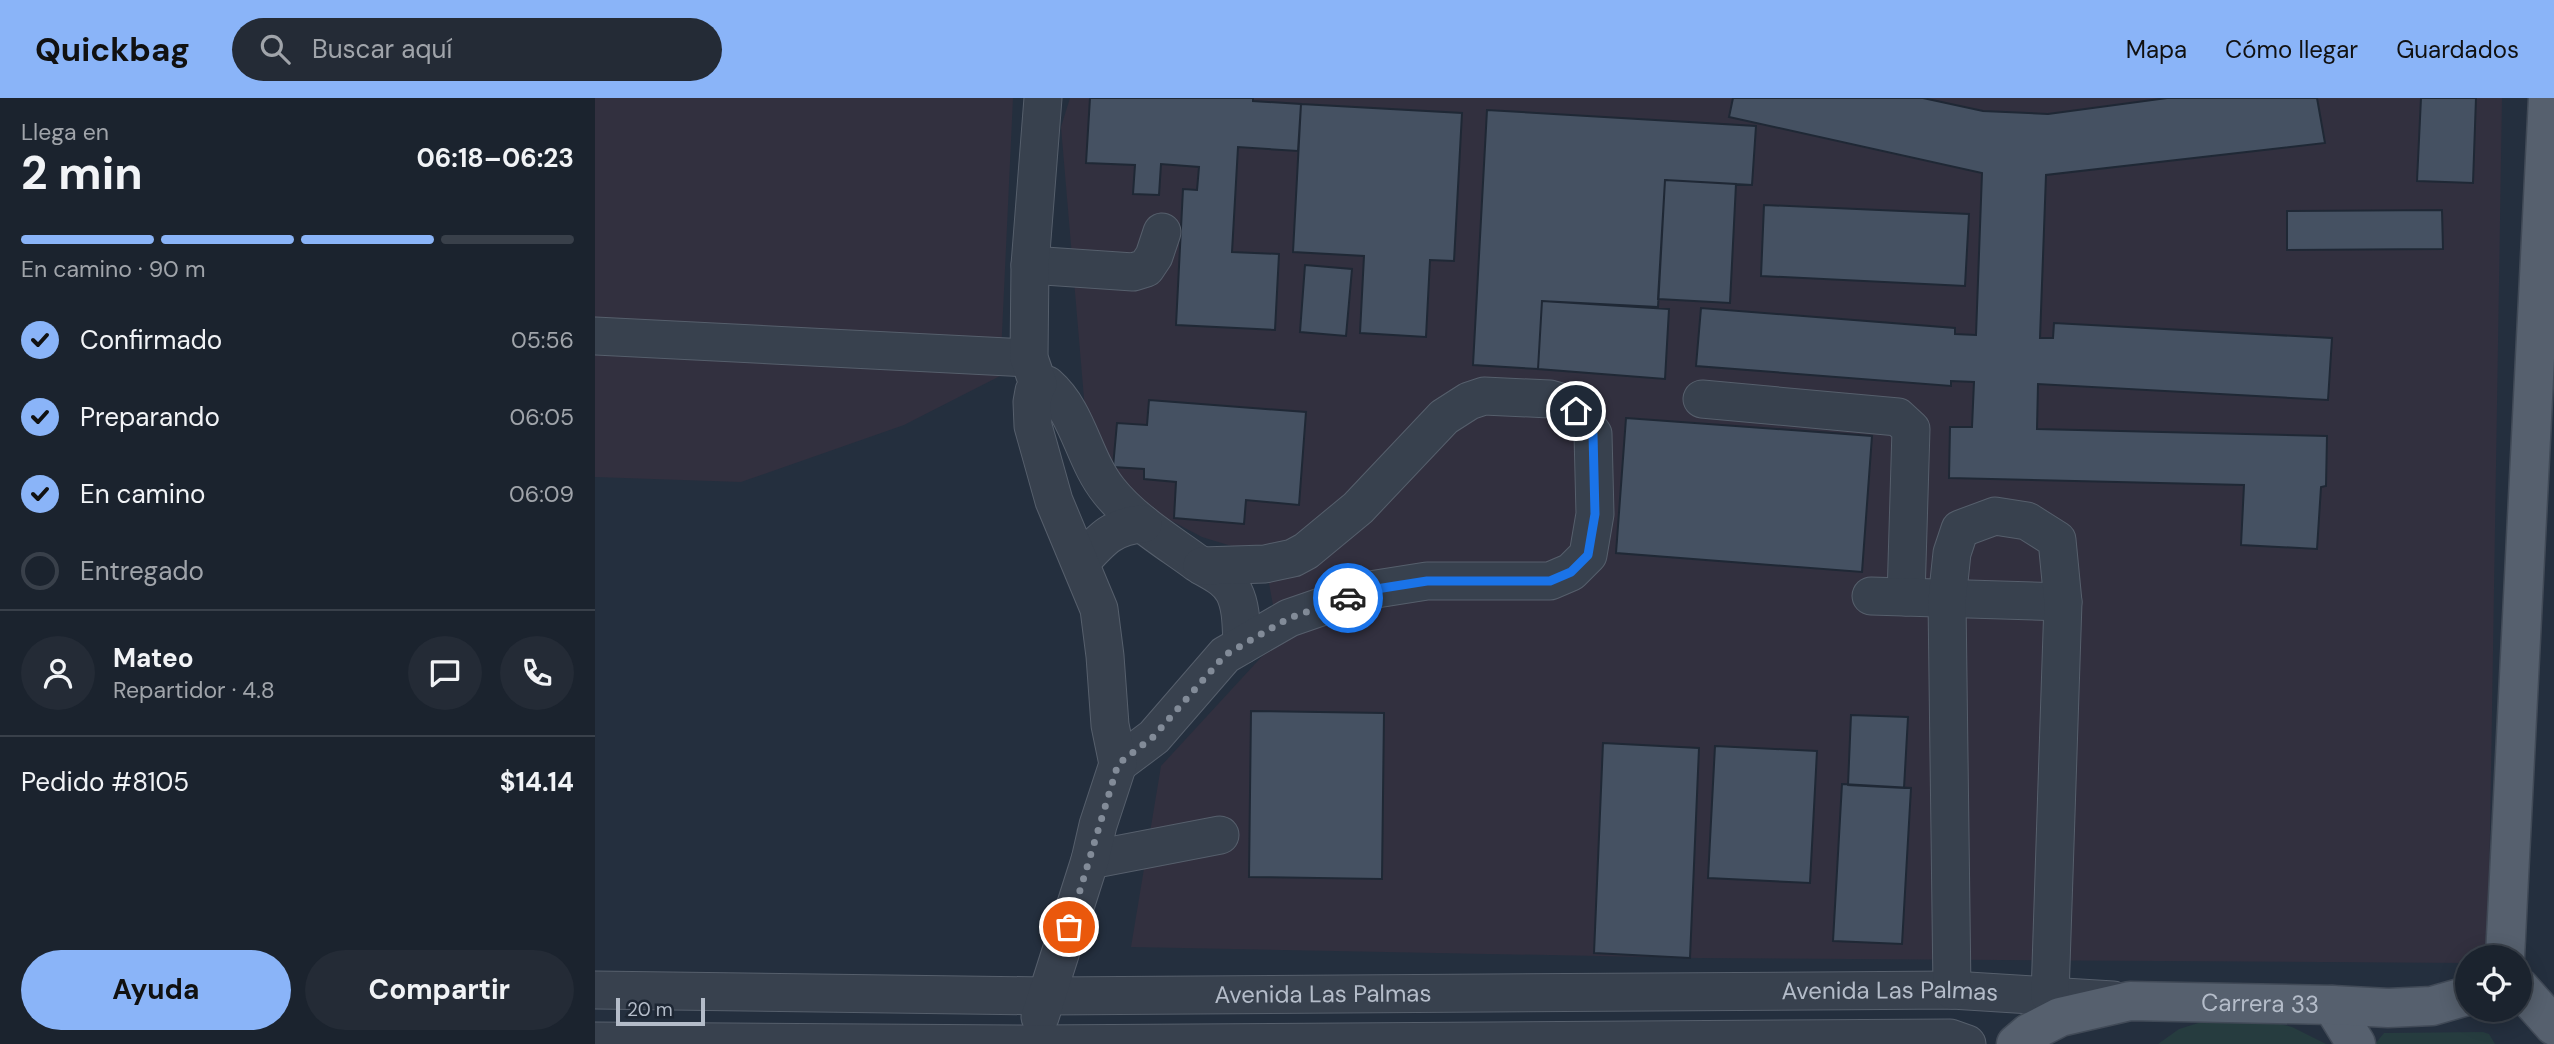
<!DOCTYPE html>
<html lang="es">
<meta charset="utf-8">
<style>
:root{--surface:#1b232e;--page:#242b36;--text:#f1f3f6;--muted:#a0a4aa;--line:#39404a;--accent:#8ab4f8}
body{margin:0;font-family:"DM Sans",sans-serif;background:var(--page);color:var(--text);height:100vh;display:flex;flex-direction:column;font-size:26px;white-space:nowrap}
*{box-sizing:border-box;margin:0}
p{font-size:23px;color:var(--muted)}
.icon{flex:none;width:38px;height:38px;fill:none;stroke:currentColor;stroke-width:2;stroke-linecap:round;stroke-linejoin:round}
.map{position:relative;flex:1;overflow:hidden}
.sheet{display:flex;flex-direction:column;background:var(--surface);width:595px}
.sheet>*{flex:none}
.buttons{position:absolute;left:1860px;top:847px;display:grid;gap:14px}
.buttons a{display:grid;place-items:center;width:77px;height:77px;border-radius:50%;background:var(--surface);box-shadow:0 4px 18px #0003,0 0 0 2px var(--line);font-size:35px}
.scale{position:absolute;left:21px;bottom:18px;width:89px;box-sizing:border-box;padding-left:7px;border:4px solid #b4bcc9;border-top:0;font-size:19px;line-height:24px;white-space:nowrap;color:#b4bcc9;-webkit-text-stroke:5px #1d2633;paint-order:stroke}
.pin{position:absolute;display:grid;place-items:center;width:60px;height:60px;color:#fff;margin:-30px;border:4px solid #fff;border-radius:50%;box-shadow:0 2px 7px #0007}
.courier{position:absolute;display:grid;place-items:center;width:70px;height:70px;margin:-35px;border:5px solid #1a73e8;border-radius:50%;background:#fff;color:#222;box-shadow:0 2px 9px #0007}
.overview em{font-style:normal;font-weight:700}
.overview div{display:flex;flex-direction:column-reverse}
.overview{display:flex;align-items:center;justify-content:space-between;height:119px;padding:0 21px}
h1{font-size:46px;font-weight:700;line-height:52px}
.bar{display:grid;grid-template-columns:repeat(4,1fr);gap:10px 7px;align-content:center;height:84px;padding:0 21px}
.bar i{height:9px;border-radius:5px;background:var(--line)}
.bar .active{background:var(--accent)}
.bar p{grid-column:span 4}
.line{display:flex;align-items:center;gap:18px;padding:0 21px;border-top:2px solid var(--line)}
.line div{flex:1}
.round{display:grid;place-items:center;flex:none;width:74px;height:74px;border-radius:37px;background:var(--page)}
ol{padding:0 21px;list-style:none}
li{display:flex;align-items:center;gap:21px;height:77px}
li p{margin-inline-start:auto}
li .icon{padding:7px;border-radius:50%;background:var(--accent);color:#111;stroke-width:4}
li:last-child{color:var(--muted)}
li i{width:38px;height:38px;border:4px solid var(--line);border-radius:50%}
.cta{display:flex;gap:14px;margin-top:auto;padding:14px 21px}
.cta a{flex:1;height:80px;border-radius:42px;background:var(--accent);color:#111;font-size:28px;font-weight:700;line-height:80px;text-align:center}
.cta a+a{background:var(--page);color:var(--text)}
header{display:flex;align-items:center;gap:42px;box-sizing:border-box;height:98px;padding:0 35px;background:var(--accent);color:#111}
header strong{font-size:33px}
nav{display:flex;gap:38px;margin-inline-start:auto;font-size:24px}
.search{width:490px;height:63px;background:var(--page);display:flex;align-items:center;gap:18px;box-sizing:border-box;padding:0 24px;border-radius:38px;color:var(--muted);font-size:26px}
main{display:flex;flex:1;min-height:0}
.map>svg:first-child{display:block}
.medical{fill:#32303f}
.green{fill:#263c3f}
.building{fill:#455162;stroke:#1f2835;stroke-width:2}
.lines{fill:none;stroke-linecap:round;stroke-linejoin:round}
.minor-casing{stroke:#565f6c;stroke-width:39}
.major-casing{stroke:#414a57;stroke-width:41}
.minor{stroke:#38414e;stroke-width:37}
.major{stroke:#56606e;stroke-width:38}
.done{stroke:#828b98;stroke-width:7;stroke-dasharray:0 12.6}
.route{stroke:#1a73e8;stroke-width:9}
.labels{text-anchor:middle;stroke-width:5;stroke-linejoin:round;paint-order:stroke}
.street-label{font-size:24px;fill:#b4bcc9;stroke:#1d2633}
</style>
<header>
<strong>Quickbag</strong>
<div class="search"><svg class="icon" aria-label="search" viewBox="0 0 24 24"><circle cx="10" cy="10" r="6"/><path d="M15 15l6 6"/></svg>Buscar aquí</div>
<nav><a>Mapa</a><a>Cómo llegar</a><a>Guardados</a></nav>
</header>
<main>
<section class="sheet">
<div class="overview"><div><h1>2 min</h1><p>Llega en</p></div><em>06:18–06:23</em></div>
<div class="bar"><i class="active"></i><i class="active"></i><i class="active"></i><i></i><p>En camino · 90 m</p></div>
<ol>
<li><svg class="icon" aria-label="check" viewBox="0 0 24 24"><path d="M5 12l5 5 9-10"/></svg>Confirmado<p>05:56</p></li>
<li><svg class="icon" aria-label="check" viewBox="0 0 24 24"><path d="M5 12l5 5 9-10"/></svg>Preparando<p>06:05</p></li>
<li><svg class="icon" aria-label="check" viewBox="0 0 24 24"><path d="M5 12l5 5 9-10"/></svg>En camino<p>06:09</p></li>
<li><i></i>Entregado</li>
</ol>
<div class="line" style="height:126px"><a class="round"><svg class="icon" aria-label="person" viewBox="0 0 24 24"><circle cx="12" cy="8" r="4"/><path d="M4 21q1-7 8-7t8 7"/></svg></a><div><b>Mateo</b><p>Repartidor · 4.8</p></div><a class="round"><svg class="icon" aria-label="chat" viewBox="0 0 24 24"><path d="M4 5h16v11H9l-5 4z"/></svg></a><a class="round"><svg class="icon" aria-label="phone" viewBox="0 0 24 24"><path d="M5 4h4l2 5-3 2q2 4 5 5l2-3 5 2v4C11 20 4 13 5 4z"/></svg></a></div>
<div class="line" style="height:91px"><div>Pedido #8105</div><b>$14.14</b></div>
<div class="cta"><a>Ayuda</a><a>Compartir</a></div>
</section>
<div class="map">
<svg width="1959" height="946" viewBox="0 0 1959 946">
<rect width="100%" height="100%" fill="#242f3e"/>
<path class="medical" d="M0,0H418L405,278L309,327L146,384L0,379Z
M475,0H1907L1893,859H1872V865L1103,860L536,849L566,668L684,540L669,458L607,439L552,410L513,373L490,312L466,29Z"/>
<path class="green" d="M1613,922L1686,926L1697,929L1731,946H1563L1584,931Z
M1888,934L1894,936L1900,946H1780L1789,935Z"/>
<path class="building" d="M495,0H658V3L706,6L703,53L643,49L637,154L684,156L680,232L581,227L588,91L602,92L604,69L566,66L564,97L538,96L540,67L491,65Z
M1138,0H1328L1388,13L1453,16L1572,0H1722L1730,45L1451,77L1445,240H1458L1459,225L1737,240L1733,302L1443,286L1442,331L1732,338L1731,388L1726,389L1722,451L1646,447L1649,387L1354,380L1355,329H1377L1379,284L1356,283V288L1101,268L1106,210L1360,230V236L1381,237L1387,75L1134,19Z
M1826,0H1881L1878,85L1822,83Z
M706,6L867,15L859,163L835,162L831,239L765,235L769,158L698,154Z
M892,12L1161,28L1157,87L1070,82L1063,209L947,203L943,271L878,267Z
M1070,82L1141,86L1135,205L1063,201Z
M1169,107L1374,116L1370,188L1166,178Z
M1847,112L1848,151L1692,152V113Z
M710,167L757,171L751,238L705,234Z
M947,203L1074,211L1070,281L943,271Z
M554,302L711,314L704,407L651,402L649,426L579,420L581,384L549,381V371L518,369L522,325L552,327Z
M1031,320L1277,338L1267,474L1021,455Z
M656,613L789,615L787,781L654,779Z
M1256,617L1313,619L1309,690L1253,687Z
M1008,645L1104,650L1095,860L999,855Z
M1120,648L1222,653L1215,785L1113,780Z
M1247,686L1316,690L1307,846L1238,843Z"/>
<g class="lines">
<g class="minor-casing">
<g id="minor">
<path d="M435,167L538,174L551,170L559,158L567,134"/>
<path d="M0,238L434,260"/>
<path d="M443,286L452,287C484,315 488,361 514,393C538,423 572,443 602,465C616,474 631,479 639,494C647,510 646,530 647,547"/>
<path d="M1107,301L1303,319L1316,331L1311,499"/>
<path d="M486,464C506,442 517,428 548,426"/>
<path d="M1276,498L1468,504"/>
<path d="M523,666L559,639L630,557L694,520L775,492L832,483H955L976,474L993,457L1000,416L998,336L981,313L969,305L955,301L889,298L874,303L849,319L763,410L711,453L698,460L670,466L607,468"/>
<path d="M495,762L625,737"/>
<path id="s1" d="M0,892L451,898L1357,892L1518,902"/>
<path d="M1357,892L1352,502L1357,455L1365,431L1400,418L1432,423L1462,442L1468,504L1455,898"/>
<path d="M445,919L495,762L503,727L523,666L515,627L510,558L504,511L459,403L438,328L437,304L439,293L443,286L434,260L435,167L448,0"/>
<path d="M0,943L436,946L1355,940L1372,946"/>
</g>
</g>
<g class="major-casing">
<g id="major">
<path d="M1910,859L1953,0"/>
<path d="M1925,890L1959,928"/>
<path d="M1737,907L1761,946"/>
<path id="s2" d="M1421,946L1434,935L1465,919L1535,903L1737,907L1793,910L1837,908L1872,898"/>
</g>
</g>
<use href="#minor" class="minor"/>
<use href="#major" class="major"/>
</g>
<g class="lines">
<path class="done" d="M474,829L523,666L558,639L630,557L694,520L753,500"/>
<path class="route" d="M753,500L775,492L832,483H955L976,474L993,457L1000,416L998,336L981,313"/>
</g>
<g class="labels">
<g class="street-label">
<text dy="8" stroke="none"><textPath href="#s1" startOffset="1295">Avenida Las Palmas</textPath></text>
<text dy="8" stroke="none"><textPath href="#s1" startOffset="728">Avenida Las Palmas</textPath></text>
<text dy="8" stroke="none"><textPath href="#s2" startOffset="254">Carrera 33</textPath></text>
</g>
</g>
</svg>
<div class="buttons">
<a><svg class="icon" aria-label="locate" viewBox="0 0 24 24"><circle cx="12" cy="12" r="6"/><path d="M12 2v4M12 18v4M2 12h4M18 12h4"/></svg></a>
</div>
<div class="scale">20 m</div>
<div class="pin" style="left:474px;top:829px;background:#ea580c"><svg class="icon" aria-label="bag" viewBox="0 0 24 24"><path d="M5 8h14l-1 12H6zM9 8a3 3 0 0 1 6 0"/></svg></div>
<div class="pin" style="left:981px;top:313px;background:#1f2937"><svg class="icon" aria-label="home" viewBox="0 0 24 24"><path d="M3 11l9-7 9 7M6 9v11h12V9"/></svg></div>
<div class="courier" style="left:753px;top:500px"><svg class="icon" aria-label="car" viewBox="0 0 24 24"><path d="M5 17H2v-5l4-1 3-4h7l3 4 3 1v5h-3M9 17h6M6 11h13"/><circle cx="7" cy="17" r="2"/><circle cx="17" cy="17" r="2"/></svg></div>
</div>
</main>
